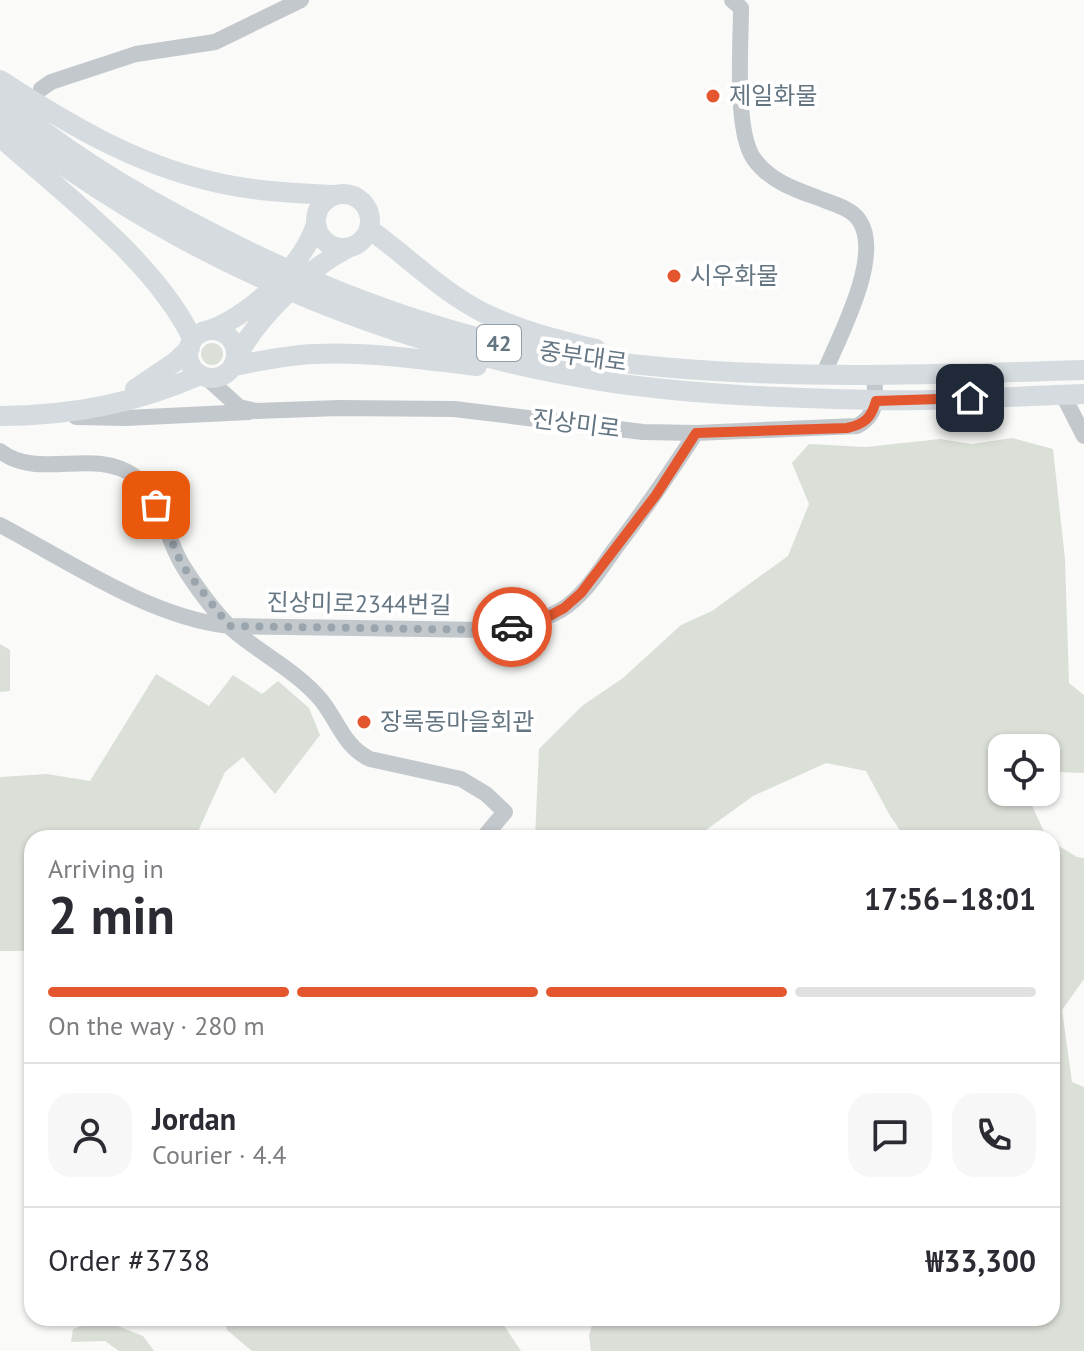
<!DOCTYPE html>
<meta charset="utf-8">
<style>
:root{--surface:#fff;--page:#f7f7f7;--text:#2b2b33;--muted:#7c7c81;--line:#e1e1e2;--accent:#e4572e}
body{margin:0;font-family:"PT Sans","Noto Sans KR",sans-serif;background:var(--page);color:var(--text);height:100vh;display:flex;flex-direction:column;font-size:30px;white-space:nowrap}
*{box-sizing:border-box;margin:0}
p{font-size:26px;color:var(--muted)}
.icon{flex:none;width:44px;height:44px;fill:none;stroke:currentColor;stroke-width:2;stroke-linecap:round;stroke-linejoin:round}
.map{position:relative;flex:1;overflow:hidden}
.drawer{position:absolute;left:24px;top:830px;width:1036px;height:496px;display:flex;flex-direction:column;background:var(--surface);border-radius:24px;box-shadow:0 2px 6px #0004}
.drawer>*{flex:none}
.tools{position:absolute;left:988px;top:734px;display:grid;gap:16px}
.tools a{display:grid;place-items:center;width:72px;height:72px;border-radius:16px;background:var(--surface);box-shadow:0 2px 6px #0004;font-size:40px}
.pin{position:absolute;display:grid;place-items:center;width:68px;height:68px;color:#fff;margin:-34px;border-radius:16px;box-shadow:0 4px 12px #0006}
.courier{position:absolute;display:grid;place-items:center;width:80px;height:80px;margin:-40px;border:6px solid #e4572e;border-radius:50%;background:#fff;color:#222;box-shadow:0 2px 10px #0007}
.headline em{font-style:normal;font-weight:800}
.headline div{display:flex;flex-direction:column-reverse}
.headline{display:flex;align-items:center;justify-content:space-between;height:136px;padding:0 24px}
h1{font-size:52px;font-weight:800;line-height:60px}
.bar{display:grid;grid-template-columns:repeat(4,1fr);gap:12px 8px;align-content:center;height:96px;padding:0 24px}
.bar i{height:10px;border-radius:6px;background:var(--line)}
.bar .on{background:var(--accent)}
.bar p{grid-column:span 4}
.line{display:flex;align-items:center;gap:20px;padding:0 24px;border-top:2px solid var(--line)}
.line div{flex:1}
.round{display:grid;place-items:center;flex:none;width:84px;height:84px;border-radius:24px;background:var(--page)}
.map>svg:first-child{display:block}
.green{fill:#dadfd7}
.lines{fill:none;stroke-linecap:round;stroke-linejoin:round}
.minor{stroke:#c3c8cc;stroke-width:16}
.major{stroke:#d6dbdf;stroke-width:20}
.done{stroke:#99a4ac;stroke-width:8;stroke-dasharray:0 14.4}
.route{stroke:#e4572e;stroke-width:10}
.poi-dot{fill:#e4572e;stroke:#fff;stroke-width:3}
.labels{text-anchor:middle;stroke-width:8;stroke-linejoin:round;paint-order:stroke}
.shield{fill:#fff;stroke:#939fa8;stroke-width:2}
.shield-label{font-size:22px;font-weight:bold;fill:#657683}
.poi-label{font-size:24px;fill:#657683;stroke:#fff;text-anchor:start}
.street-label{font-size:24px;fill:#657683;stroke:#fff}
</style>
<div class="map">
<svg width="1084" height="1351" viewBox="0 0 1084 1351">
<rect width="100%" height="100%" fill="#fafaf8"/>
<path class="green" d="M201 354a11 11 0 1 1 22 0a11 11 0 1 1-22 0Z
M1012,438L1053,449L1065,559L1069,683L1084,695V773L1058,772L1046,781V748H1002V792H1033L1028,797L1047,838H905L889,814L866,771L826,763L753,796L695,838H535L539,749L582,706L623,678L681,625L712,611L788,556L809,504L792,463L809,444L866,447L940,439L972,444Z
M0,644L10,650V691L0,692Z
M156,674L209,706L233,675L262,694L278,681L309,708L320,735L275,794L243,757L225,772L195,838H32V951H0V777L47,774L90,781Z
M1052,842L1077,857L1084,858V979L1062,1010L1072,1082L1084,1087V1351H591L589,1336L594,1318H1052Z
M224,1318H493L503,1324L521,1351H252L227,1330Z
M100,1319L143,1336L154,1351H119L105,1341L71,1342L73,1329Z"/>
<g class="lines">
<path class="minor" d="M732,0L741,8C741,43 734,131 754,159C769,180 793,189 816,197C830,203 850,207 859,220C884,256 838,338 823,376
M41,89L51,82L136,54L215,42L301,0
M207,378L239,407L256,411L339,408L454,409L643,432L696,433L857,426C878,415 876,398 874,377
M1063,395L1084,436
M76,417L126,418L249,412
M0,451C39,481 95,447 134,476C162,497 165,538 183,566C194,584 215,613 231,628C259,653 297,671 321,700C338,721 344,747 370,759L461,779L486,794L505,812L483,838
M0,525C70,562 150,617 229,626L489,630C515,627 538,623 561,610C584,596 599,571 614,550C643,512 670,473 696,433"/>
<path class="major" d="M0,80C66,123 133,163 210,181C250,191 292,193 333,195
M0,96C65,153 142,198 218,236C320,288 429,330 541,352C581,360 621,363 661,367C803,380 943,374 1084,370
M0,118C174,258 393,350 614,383C699,395 787,398 873,400C943,402 1014,396 1084,394
M0,137C65,195 156,262 193,340
M316 221a27 27 0 1 1 54 0a27 27 0 1 1-54 0Z
M369,229C407,256 442,292 484,313C519,330 558,340 596,349
M188 354a24 24 0 1 1 48 0a24 24 0 1 1-48 0Z
M206,331C247,319 303,266 316,224
M236,358C258,317 306,270 348,248
M234,366C260,361 287,355 314,354C369,351 423,360 477,366
M135,389L175,362L190,348
M0,416C68,416 137,403 200,375"/>
</g>
<g class="lines">
<path class="done" d="M156,505L182,565L229,626L489,630L512,627"/>
<path class="route" d="M512,627L540,621L564,608L581,593L656,495L696,433L847,428C865,424 871,418 876,401L970,398"/>
</g>
<g class="poi-dot">
<circle cx="713" cy="96" r="8"/>
<circle cx="674" cy="276" r="8"/>
<circle cx="364" cy="722" r="8"/>
</g>
<g class="labels">
<rect class="shield" x="477" y="325" width="44" height="36" rx="6"/>
<g class="shield-label">
<text x="499" y="351">42</text>
</g>
<g class="poi-label">
<text x="729" y="104">제일화물</text>
<text x="690" y="284">시우화물</text>
<text x="380" y="730">장록동마을회관</text>
</g>
<g class="street-label">
<text transform="translate(583 357) rotate(8)" y="8">중부대로</text>
<text transform="translate(576 424) rotate(7)" y="8">진상미로</text>
<text transform="translate(359 604) rotate(1)" y="8">진상미로2344번길</text>
</g>
</g>
</svg>
<div class="tools">
<a><svg class="icon" aria-label="locate" viewBox="0 0 24 24"><circle cx="12" cy="12" r="6"/><path d="M12 2v4M12 18v4M2 12h4M18 12h4"/></svg></a>
</div>
<div class="pin" style="left:156px;top:505px;background:#ea580c"><svg class="icon" aria-label="bag" viewBox="0 0 24 24"><path d="M5 8h14l-1 12H6zM9 8a3 3 0 0 1 6 0"/></svg></div>
<div class="pin" style="left:970px;top:398px;background:#1f2937"><svg class="icon" aria-label="home" viewBox="0 0 24 24"><path d="M3 11l9-7 9 7M6 9v11h12V9"/></svg></div>
<div class="courier" style="left:512px;top:627px"><svg class="icon" aria-label="car" viewBox="0 0 24 24"><path d="M5 17H2v-5l4-1 3-4h7l3 4 3 1v5h-3M9 17h6M6 11h13"/><circle cx="7" cy="17" r="2"/><circle cx="17" cy="17" r="2"/></svg></div>
<section class="drawer">
<div class="headline"><div><h1>2 min</h1><p>Arriving in</p></div><em>17:56–18:01</em></div>
<div class="bar"><i class="on"></i><i class="on"></i><i class="on"></i><i></i><p>On the way · 280 m</p></div>
<div class="line" style="height:144px"><a class="round"><svg class="icon" aria-label="person" viewBox="0 0 24 24"><circle cx="12" cy="8" r="4"/><path d="M4 21q1-7 8-7t8 7"/></svg></a><div><b>Jordan</b><p>Courier · 4.4</p></div><a class="round"><svg class="icon" aria-label="chat" viewBox="0 0 24 24"><path d="M4 5h16v11H9l-5 4z"/></svg></a><a class="round"><svg class="icon" aria-label="phone" viewBox="0 0 24 24"><path d="M5 4h4l2 5-3 2q2 4 5 5l2-3 5 2v4C11 20 4 13 5 4z"/></svg></a></div>
<div class="line" style="height:104px"><div>Order #3738</div><b>₩33,300</b></div>
</section>
</div>
